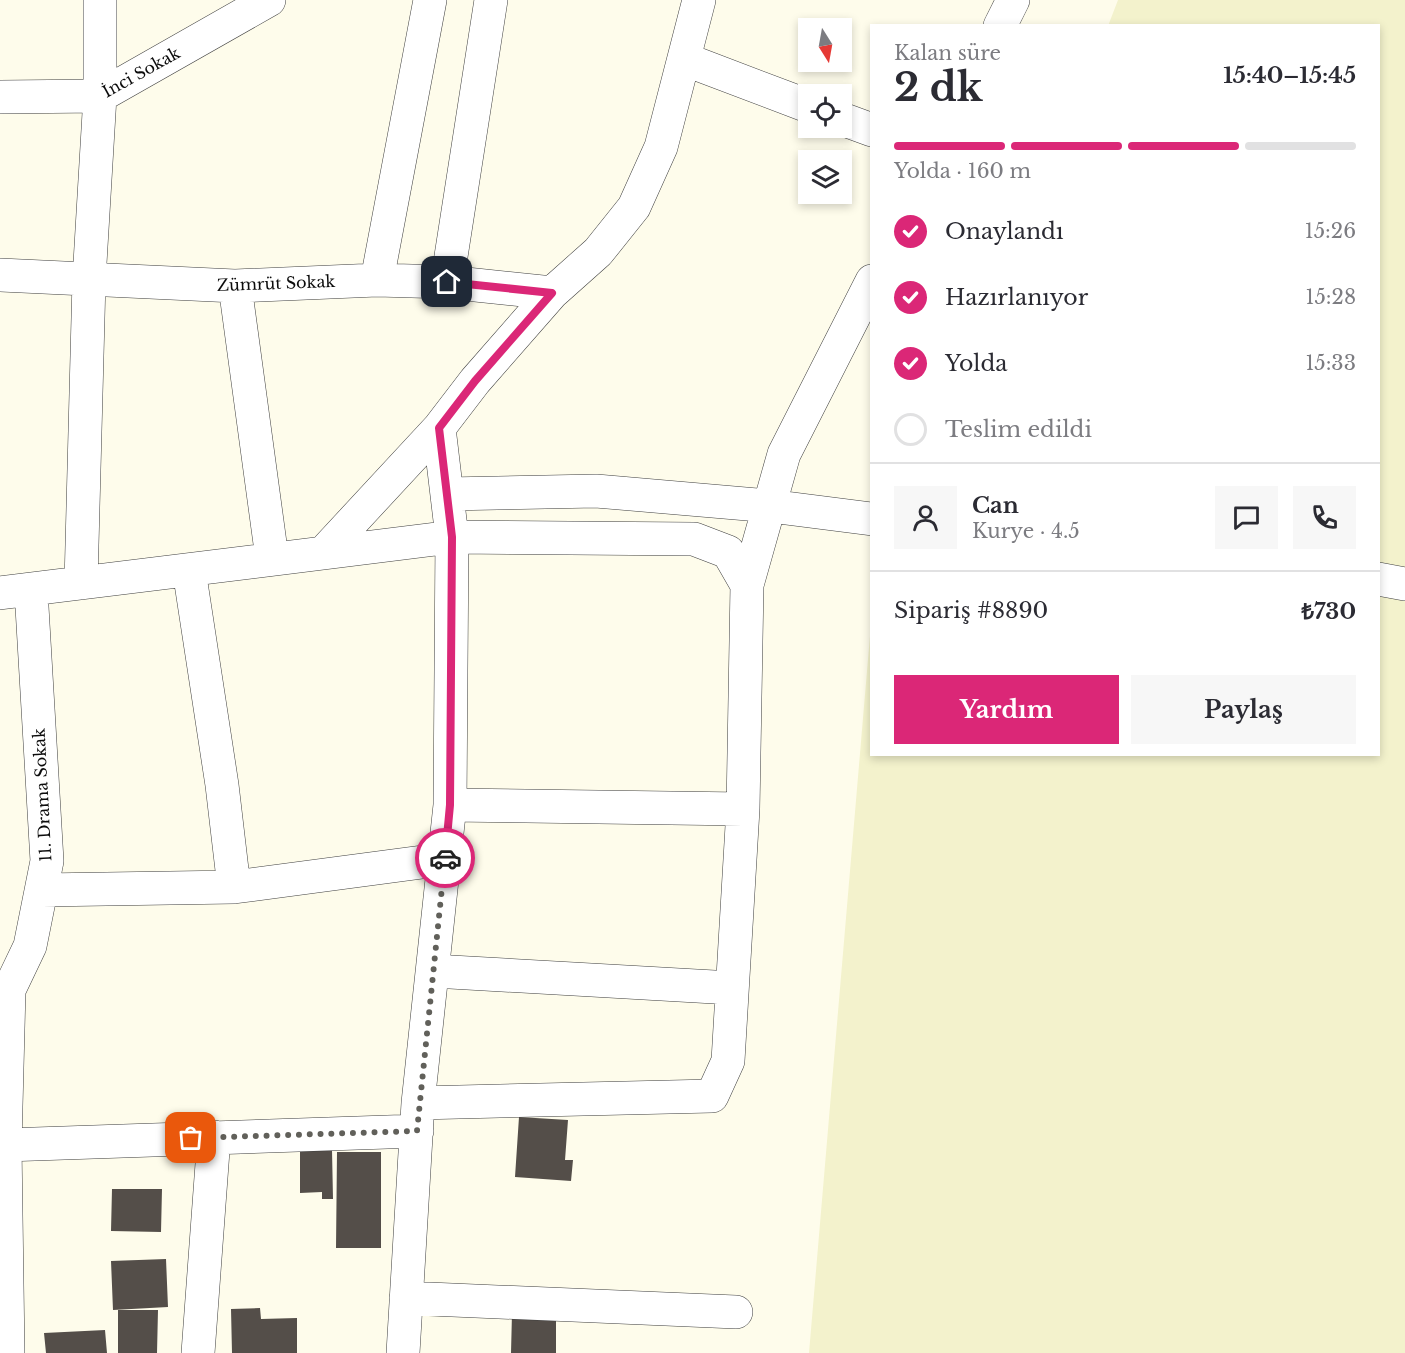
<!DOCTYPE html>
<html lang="tr">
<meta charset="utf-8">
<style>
:root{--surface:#fff;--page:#f7f7f7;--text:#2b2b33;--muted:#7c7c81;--line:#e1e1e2;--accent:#db2777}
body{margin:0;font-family:"Libre Baskerville",serif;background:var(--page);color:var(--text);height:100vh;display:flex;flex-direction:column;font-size:22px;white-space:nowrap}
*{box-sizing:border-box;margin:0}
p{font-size:20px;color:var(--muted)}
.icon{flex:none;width:33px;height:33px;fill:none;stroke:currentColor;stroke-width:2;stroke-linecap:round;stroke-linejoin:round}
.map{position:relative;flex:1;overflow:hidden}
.drawer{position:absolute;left:870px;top:24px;width:510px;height:732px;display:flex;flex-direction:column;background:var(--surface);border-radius:0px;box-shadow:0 3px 9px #0003}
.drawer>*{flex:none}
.needle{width:39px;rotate:169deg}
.fabs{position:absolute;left:798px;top:18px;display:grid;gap:12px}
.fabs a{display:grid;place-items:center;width:54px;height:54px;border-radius:0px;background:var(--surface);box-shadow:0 3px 9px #0003;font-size:30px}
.pin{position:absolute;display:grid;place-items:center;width:51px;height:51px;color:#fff;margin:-26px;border-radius:12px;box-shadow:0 3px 9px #0006}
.courier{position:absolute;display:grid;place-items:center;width:60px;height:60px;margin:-30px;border:4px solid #db2777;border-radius:50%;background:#fff;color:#222;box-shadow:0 2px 8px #0007}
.head em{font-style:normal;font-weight:800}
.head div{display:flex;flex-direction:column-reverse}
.head{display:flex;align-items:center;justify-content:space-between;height:102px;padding:0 24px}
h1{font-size:39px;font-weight:800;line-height:45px}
.bar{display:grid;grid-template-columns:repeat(4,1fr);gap:9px 6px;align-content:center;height:72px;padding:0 24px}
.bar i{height:8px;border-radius:4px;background:var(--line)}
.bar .selected{background:var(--accent)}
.bar p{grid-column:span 4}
.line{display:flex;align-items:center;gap:15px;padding:0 24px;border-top:2px solid var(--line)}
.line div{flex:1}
.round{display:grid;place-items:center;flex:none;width:63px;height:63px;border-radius:0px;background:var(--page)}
ol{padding:0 24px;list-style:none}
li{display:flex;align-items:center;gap:18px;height:66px}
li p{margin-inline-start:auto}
li .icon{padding:6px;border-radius:50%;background:var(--accent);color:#fff;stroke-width:4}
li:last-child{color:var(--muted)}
li i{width:33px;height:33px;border:3px solid var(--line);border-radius:50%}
.action{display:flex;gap:12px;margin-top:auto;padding:12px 24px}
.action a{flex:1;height:69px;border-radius:0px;background:var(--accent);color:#fff;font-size:24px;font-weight:800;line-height:69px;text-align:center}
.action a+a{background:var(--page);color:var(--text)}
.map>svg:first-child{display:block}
.farmland{fill:#f3f2cc}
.building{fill:#544e49}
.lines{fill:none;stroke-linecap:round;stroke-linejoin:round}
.minor-casing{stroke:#3f3f3f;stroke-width:34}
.minor{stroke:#fff;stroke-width:33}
.done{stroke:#61605a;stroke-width:6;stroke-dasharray:0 10.8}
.route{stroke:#db2777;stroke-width:8}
.labels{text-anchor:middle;stroke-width:6;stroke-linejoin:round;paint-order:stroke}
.street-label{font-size:16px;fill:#0c0c0c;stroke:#fff}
</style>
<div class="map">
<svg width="1405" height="1353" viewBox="0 0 1405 1353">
<rect width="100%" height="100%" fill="#fefceb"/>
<path class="farmland" d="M1118,0H1405V574L1379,570L1378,26H1108Z
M1379,587L1405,591V1353H809L871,624L872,754H1378Z"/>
<path class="building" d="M519,1117L568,1120L565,1160H573L571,1181L515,1177Z
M332,1150L333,1199H322V1192L300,1193V1151Z
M337,1152H381V1248H336Z
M112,1189H162L161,1232L111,1231Z
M166,1259L168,1307L113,1310L111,1261Z
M260,1308L261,1319L297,1318V1353H232L231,1309Z
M118,1310H158L157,1353H118Z
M512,1313H556V1353H511Z
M105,1330L107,1353H46L44,1333Z"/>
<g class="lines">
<g class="minor-casing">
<path id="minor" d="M1000,26L1013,0
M684,59L808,106
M0,97L100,96L269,0
M842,119L872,130
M0,275L235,286L377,280L447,282L552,293
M377,280L430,0
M447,282L491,0
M235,286L272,558
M447,494L596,491L770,506L872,519
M324,552L439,428
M189,570L222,785L234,887
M1378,579L1405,584
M81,583L89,280L100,96V0
M747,585L784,454L872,281
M0,593L452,537L694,539L728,552L747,585L743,809
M42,890L234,887L445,859
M433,971L732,988
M418,1103L712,1096L728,1061L743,809L450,805
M5,1145L417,1131
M406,1298L736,1312
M8,1353L5,1145L9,990L30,946L47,861L31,590
M198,1353L214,1137
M403,1353L418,1103L450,805L452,537L439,428L475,381L552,293L598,252L634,207L661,147L699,0"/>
</g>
<use href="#minor" class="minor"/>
</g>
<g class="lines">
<path class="done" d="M191,1138L417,1131L445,858"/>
<path class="route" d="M445,858L450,805L452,537L439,428L475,381L552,293L447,282"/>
</g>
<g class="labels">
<g class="street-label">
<text transform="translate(141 72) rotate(-29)" y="6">İnci Sokak</text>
<text transform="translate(276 283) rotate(-2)" y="6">Zümrüt Sokak</text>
<text transform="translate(42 795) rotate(-93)" y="6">11. Drama Sokak</text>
</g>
</g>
</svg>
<div class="fabs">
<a><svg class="needle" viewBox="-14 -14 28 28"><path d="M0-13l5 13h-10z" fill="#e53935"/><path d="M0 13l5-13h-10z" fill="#7c7c81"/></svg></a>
<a><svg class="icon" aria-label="locate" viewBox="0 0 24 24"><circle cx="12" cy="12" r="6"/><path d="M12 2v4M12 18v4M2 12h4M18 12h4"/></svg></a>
<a><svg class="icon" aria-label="layers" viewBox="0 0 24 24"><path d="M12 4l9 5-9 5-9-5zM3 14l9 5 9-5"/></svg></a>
</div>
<div class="pin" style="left:191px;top:1138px;background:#ea580c"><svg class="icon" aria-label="bag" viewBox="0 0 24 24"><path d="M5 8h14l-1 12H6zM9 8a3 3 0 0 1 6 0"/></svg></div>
<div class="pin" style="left:447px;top:282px;background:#1f2937"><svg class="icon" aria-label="home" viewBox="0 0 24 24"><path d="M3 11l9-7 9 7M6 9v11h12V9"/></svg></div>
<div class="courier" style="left:445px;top:858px"><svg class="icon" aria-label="car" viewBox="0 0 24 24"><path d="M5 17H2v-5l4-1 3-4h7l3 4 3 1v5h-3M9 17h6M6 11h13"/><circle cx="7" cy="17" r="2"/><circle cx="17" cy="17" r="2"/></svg></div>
<section class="drawer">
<div class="head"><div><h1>2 dk</h1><p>Kalan süre</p></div><em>15:40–15:45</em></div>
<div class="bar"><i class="selected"></i><i class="selected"></i><i class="selected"></i><i></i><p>Yolda · 160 m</p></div>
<ol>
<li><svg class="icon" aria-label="check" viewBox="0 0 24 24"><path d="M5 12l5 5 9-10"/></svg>Onaylandı<p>15:26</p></li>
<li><svg class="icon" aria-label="check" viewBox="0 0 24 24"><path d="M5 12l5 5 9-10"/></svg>Hazırlanıyor<p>15:28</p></li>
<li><svg class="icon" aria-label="check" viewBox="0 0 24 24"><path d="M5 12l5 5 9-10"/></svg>Yolda<p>15:33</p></li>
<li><i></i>Teslim edildi</li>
</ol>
<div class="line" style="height:108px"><a class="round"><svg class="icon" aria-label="person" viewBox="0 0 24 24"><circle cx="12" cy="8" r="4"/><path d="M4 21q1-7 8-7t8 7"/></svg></a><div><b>Can</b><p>Kurye · 4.5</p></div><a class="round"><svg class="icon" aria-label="chat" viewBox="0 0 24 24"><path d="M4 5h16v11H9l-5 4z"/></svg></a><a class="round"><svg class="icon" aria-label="phone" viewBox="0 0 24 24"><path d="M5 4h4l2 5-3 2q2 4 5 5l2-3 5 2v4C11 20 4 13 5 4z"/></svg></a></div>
<div class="line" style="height:78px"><div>Sipariş #8890</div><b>₺730</b></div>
<div class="action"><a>Yardım</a><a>Paylaş</a></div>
</section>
</div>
